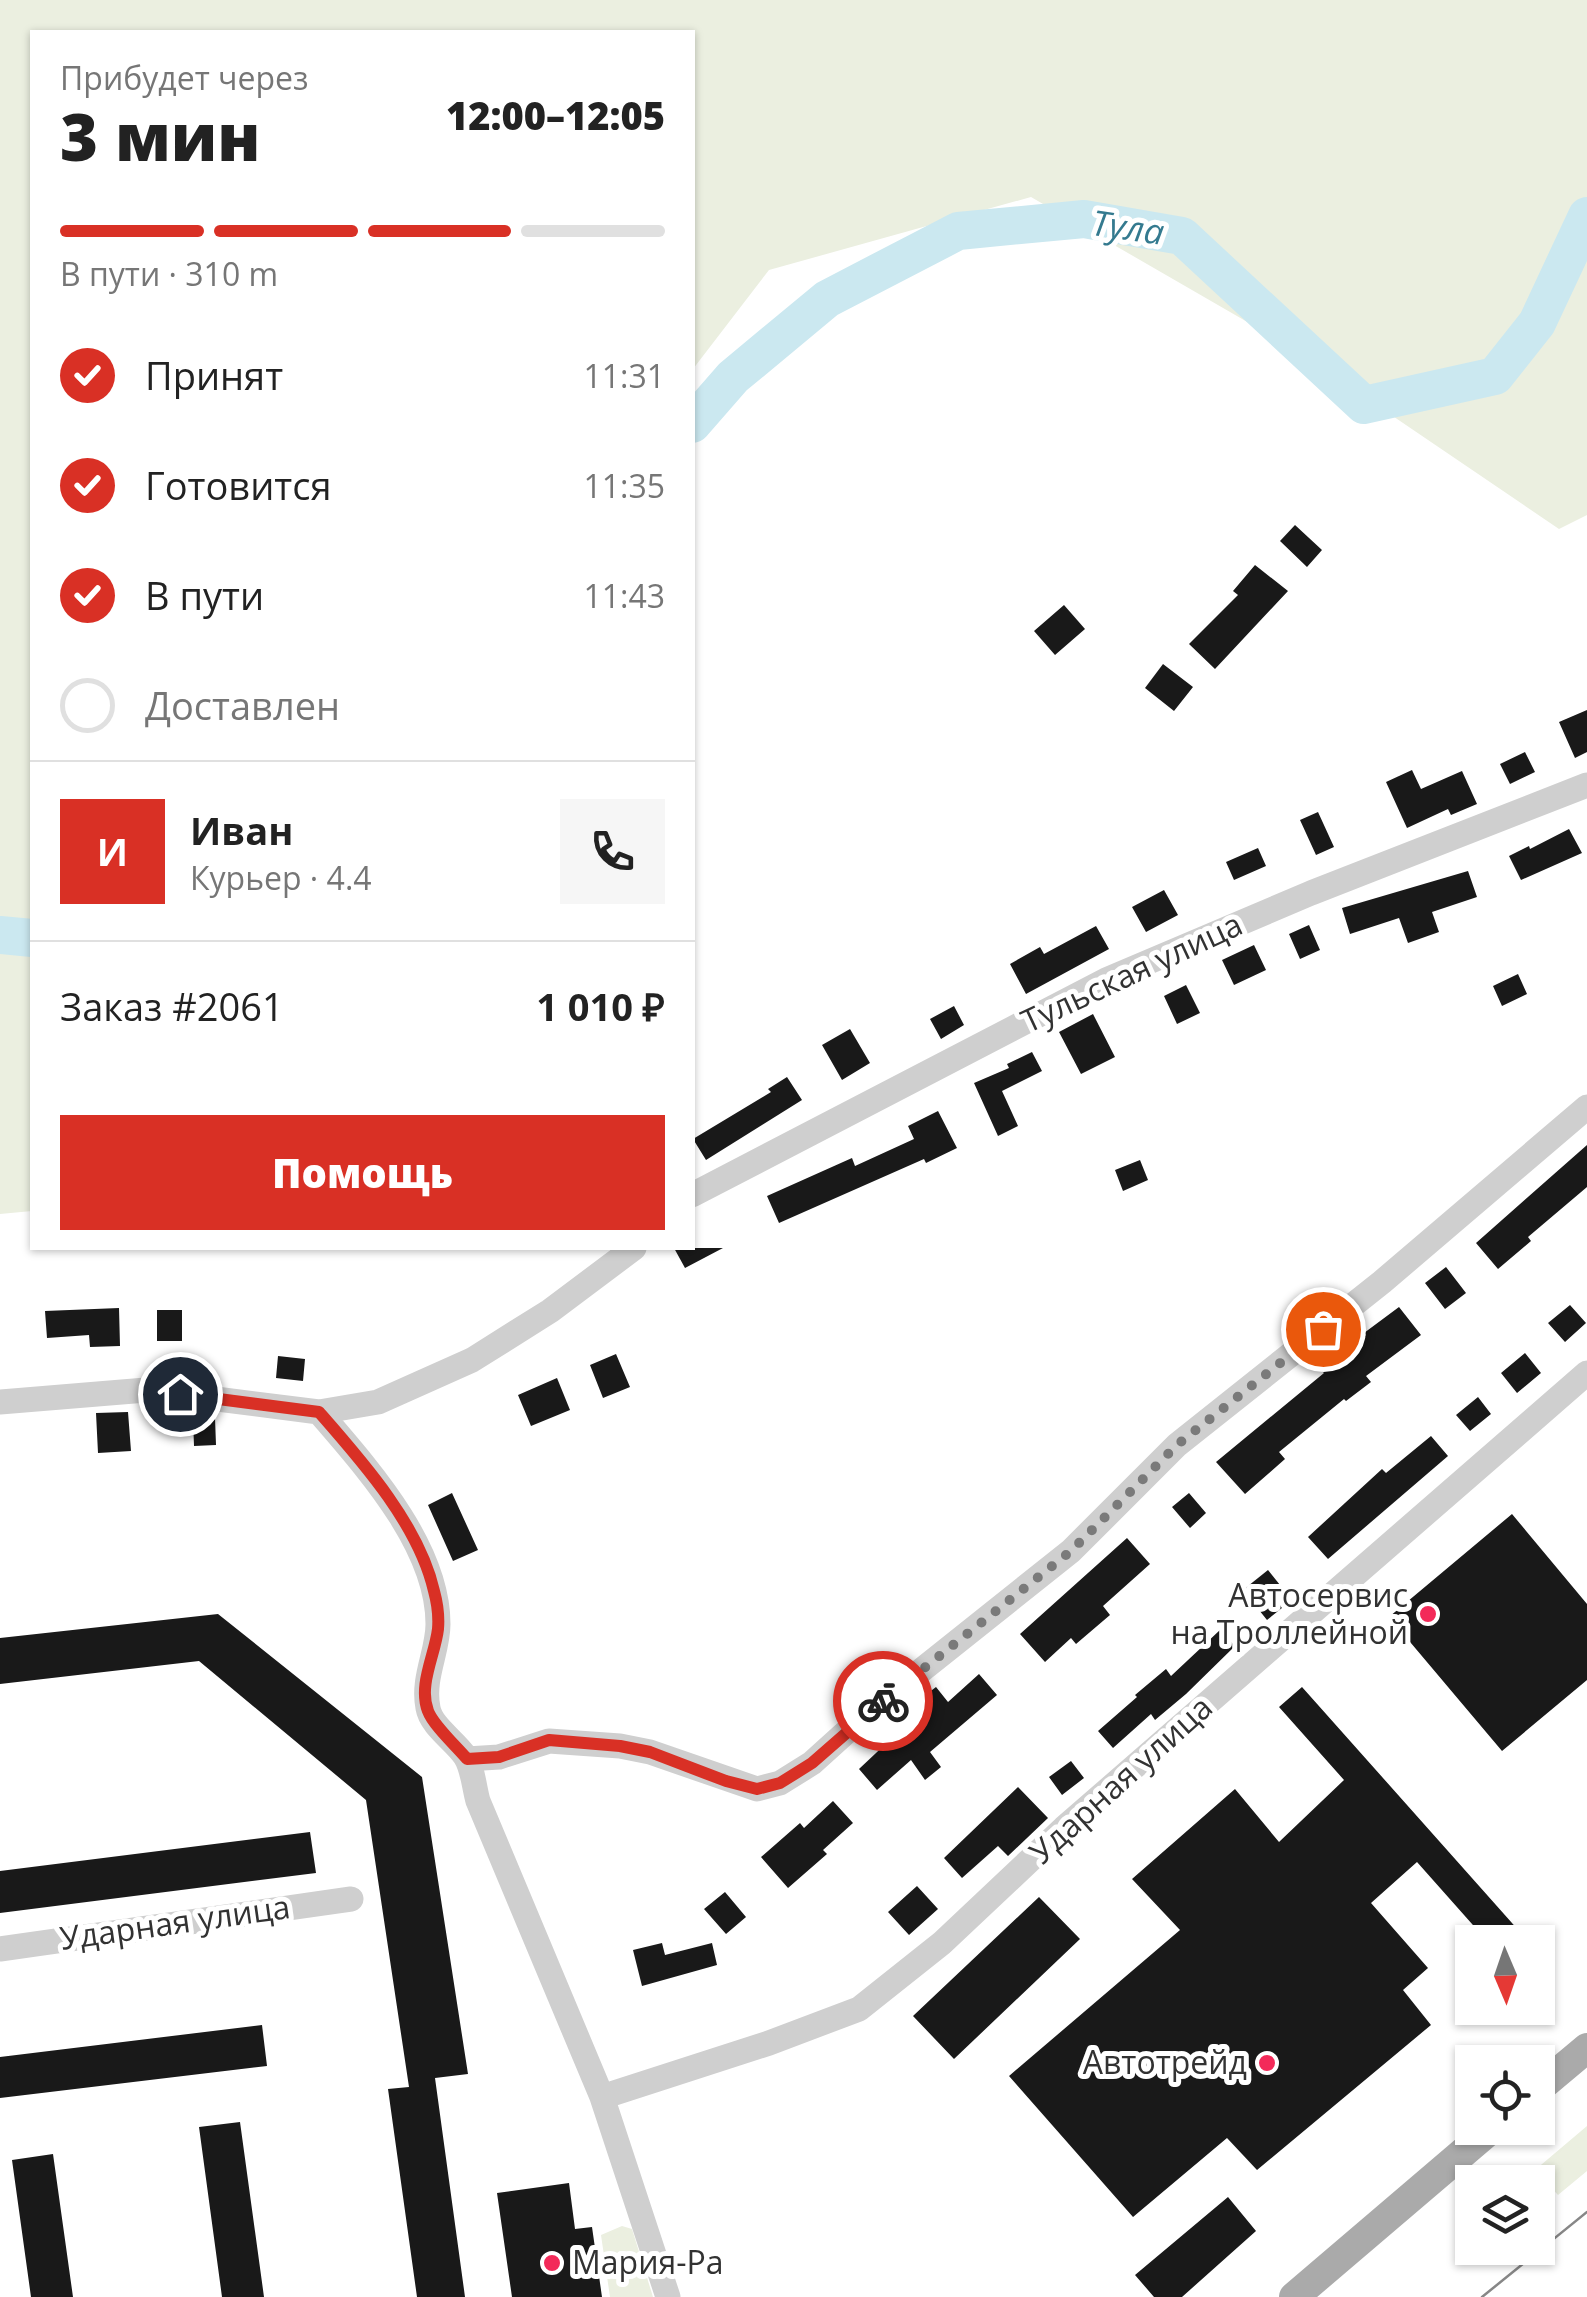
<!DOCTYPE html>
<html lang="ru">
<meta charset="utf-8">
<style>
:root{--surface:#fff;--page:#f6f6f6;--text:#222;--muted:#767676;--line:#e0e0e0;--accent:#d93025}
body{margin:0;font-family:"Open Sans",sans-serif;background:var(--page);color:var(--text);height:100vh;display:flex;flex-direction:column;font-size:38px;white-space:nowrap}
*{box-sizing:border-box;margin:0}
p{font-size:32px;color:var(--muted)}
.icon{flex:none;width:55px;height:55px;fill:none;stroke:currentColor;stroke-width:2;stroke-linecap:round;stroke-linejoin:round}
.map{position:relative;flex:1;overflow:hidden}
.sheet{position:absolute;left:30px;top:30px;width:665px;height:1220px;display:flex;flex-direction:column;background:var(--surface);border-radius:0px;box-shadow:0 2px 8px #0004}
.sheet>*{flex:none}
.needle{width:65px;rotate:178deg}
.buttons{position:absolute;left:1455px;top:1925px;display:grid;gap:20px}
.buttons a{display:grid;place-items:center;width:100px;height:100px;border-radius:0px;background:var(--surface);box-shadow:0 2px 8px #0004;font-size:50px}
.pin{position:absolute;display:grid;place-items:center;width:85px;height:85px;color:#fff;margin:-42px;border:5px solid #fff;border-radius:50%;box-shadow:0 2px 10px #0007}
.courier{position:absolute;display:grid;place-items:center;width:100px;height:100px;margin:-50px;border:8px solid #d93025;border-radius:50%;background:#fff;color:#222;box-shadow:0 2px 12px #0007}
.headline em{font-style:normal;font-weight:800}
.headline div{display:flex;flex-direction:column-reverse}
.headline{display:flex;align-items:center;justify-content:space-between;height:170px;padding:0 30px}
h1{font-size:65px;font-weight:800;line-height:75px}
.bar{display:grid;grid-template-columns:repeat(4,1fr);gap:15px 10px;align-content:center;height:120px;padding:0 30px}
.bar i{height:12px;border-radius:8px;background:var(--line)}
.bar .on{background:var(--accent)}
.bar p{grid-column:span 4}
.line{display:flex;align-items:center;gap:25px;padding:0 30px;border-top:2px solid var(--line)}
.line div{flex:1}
.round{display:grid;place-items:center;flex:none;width:105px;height:105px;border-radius:0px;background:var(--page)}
ol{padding:0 30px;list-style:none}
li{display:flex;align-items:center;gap:30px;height:110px}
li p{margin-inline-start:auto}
li .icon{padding:10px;border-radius:50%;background:var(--accent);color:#fff;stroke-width:4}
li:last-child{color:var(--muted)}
li i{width:55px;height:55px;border:5px solid var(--line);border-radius:50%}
.primary-button{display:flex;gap:20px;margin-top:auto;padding:20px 30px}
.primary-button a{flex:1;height:115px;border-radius:0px;background:var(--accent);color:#fff;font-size:40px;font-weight:800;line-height:115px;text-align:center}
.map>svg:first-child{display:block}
.green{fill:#ebefe0}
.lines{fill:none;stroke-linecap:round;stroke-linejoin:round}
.river{stroke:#cbe8f0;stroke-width:38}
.building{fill:#191919}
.minor{stroke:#cfcfcf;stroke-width:25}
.major{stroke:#aaa;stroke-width:30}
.tram{stroke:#878787;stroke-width:2.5}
.done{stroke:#7a7a7a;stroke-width:10;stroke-dasharray:0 18}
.route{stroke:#d93025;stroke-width:12}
.poi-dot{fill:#f32a59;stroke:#fff;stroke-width:4}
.labels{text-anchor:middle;stroke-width:10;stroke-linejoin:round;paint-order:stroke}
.street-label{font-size:32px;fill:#323232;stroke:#fff}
.poi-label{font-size:32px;fill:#323232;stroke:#fff;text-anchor:end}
.water-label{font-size:35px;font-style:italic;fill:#347a8f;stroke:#fff}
</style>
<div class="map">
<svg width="1587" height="2297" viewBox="0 0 1587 2297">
<rect width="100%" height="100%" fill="#fff"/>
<path class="green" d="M0,0H1587V515L1559,529L1294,349L1031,197L769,270L693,369L692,32H32V1211L0,1214Z
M1587,2126V2171L1558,2195L1535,2170Z
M622,2226L632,2229L653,2297H610L601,2235Z"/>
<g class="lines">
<path class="river" d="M692,424L733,377L827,299L958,231L1084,219L1182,236L1364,405L1495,376L1537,323L1587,216
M0,935L32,938"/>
</g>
<path class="building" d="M1295,525L1322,550L1307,567L1280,541Z
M1255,565L1288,591L1215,669L1189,644L1238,595L1233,591Z
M1064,605L1085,629L1055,655L1034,631Z
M1163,664L1193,687L1174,711L1145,688Z
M1587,710V752L1575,758L1559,722Z
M1525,752L1535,772L1510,784L1500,764Z
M1412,770L1421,789L1462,771L1477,804L1451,815L1448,809L1407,828L1386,782Z
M1318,812L1334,847L1316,855L1300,820Z
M1569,829L1582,853L1521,880L1509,856L1529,846L1530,849Z
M1258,848L1266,866L1234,880L1226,862Z
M1468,871L1477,897L1432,912L1439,932L1408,943L1399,918L1350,934L1342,908Z
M1164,890L1178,915L1146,932L1132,907Z
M1309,925L1320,950L1300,959L1289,934Z
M1096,926L1109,949L1026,994L1010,964L1040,947L1044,954Z
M1254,945L1266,970L1234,985L1222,960Z
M1518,974L1527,994L1502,1006L1493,986Z
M1186,985L1200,1013L1177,1024L1164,996Z
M954,1006L964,1025L941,1039L930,1019Z
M1093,1014L1115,1057L1081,1074L1059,1032Z
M850,1029L870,1063L842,1080L822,1045Z
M1032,1052L1042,1071L1002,1091L1018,1126L998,1136L974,1083L1009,1068L1007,1064Z
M787,1077L802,1100L706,1160L693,1139L771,1092L768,1089Z
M938,1111L957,1148L926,1163L924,1159L779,1223L767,1196L852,1158L855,1166L914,1139L908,1126Z
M1587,1145V1187L1528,1237L1531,1241L1498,1269L1476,1243Z
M1140,1160L1148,1180L1123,1191L1115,1170Z
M674,1248H723L685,1268Z
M1446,1267L1466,1293L1445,1309L1425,1283Z
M1570,1305L1586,1323L1565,1342L1548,1323Z
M1399,1307L1421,1335L1366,1376L1371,1382L1346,1401L1344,1399L1279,1452L1285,1459L1245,1494L1216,1462L1324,1373L1321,1370L1366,1335L1364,1333Z
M119,1308L120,1346L90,1347L89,1335L47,1338L45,1311Z
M157,1310H182V1341H157Z
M1525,1353L1541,1373L1517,1393L1501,1373Z
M616,1354L630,1387L603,1398L590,1365Z
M278,1356L305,1359L303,1381L276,1378Z
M557,1378L570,1410L531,1426L518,1395Z
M1478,1397L1491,1414L1470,1431L1456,1415Z
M128,1412L131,1451L98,1453L96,1413Z
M215,1418L216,1445L194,1446L193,1419Z
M1431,1436L1448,1456L1328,1559L1308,1537L1382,1469L1386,1473Z
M452,1493L478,1550L453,1561L428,1505Z
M1189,1493L1206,1513L1190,1528L1172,1507Z
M1512,1514L1587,1604V1680L1502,1751L1389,1617Z
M1127,1538L1150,1564L1103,1606L1110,1615L1076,1644L1071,1638L1045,1662L1020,1634Z
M1268,1570L1292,1600L1267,1620L1243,1590Z
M218,1614L422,1777L468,2074L435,2078L465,2297H417L388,2089L409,2087L366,1800L199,1661L0,1684V1638Z
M1220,1630L1235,1646L1186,1694L1155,1720L1151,1714L1113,1748L1098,1731L1137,1697L1135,1695L1166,1669L1171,1676Z
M979,1674L997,1695L930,1752L941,1767L925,1780L911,1760L877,1790L859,1769L893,1737L927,1711L919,1700L936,1687L948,1702Z
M1302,1687L1529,1942H1488L1417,1862L1371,1903L1428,1968L1403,1990L1431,2025L1257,2170L1227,2138L1133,2217L1009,2076L1180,1930L1132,1879L1235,1789L1279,1842L1344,1780L1279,1707Z
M1071,1761L1084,1778L1062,1795L1049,1777Z
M1018,1787L1048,1818L1008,1856L998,1846L962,1878L944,1858Z
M833,1801L853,1823L823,1850L827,1854L788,1888L761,1857L800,1823L804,1828Z
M310,1832L316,1873L0,1913V1871Z
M917,1886L938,1909L909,1935L888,1912Z
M725,1892L746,1917L726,1934L704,1909Z
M1039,1897L1080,1939L954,2059L913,2016Z
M662,1943L665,1955L712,1943L717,1965L642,1986L633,1950Z
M262,2025L267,2066L0,2098V2057Z
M240,2122L264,2297H222L199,2127Z
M53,2154L73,2297H31L12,2160Z
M569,2183L575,2229L592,2227L602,2297H512L497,2193Z
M1228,2197L1256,2231L1182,2297H1154L1135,2275Z"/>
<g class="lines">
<path class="minor" d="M692,1195L1106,980L1311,893L1587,785
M0,1402L146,1390L319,1412L378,1402L472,1360L550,1311L634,1248
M319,1412C367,1468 438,1546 438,1624C438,1652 422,1678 428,1708C431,1726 455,1741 465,1756C473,1768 474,1787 478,1801L602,2097L668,2297
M467,1759L499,1757L549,1741L620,1746L650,1752L757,1789L780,1783L812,1763L864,1716L1071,1551L1177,1445L1382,1282L1587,1107
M0,1949L351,1899
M602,2097L769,2043L859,2009L942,1943L1064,1828L1587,1373"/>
<path class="major" d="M1538,2089L1587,2048
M1294,2297L1492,2128"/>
<path class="tram" d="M1482,2297L1587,2212"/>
</g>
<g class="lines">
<path class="done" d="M883,1701L1071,1551L1177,1445L1323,1329"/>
<path class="route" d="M180,1394L319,1412C362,1461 419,1525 434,1591C437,1602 439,1617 438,1629C435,1655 418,1685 428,1711C433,1725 457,1747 467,1759L499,1757L549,1740L620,1746L650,1752L726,1781L757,1789L780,1783L812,1763L883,1701"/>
</g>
<g class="poi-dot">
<circle cx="1428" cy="1614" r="10"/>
<circle cx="1267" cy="2063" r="10"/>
<circle cx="552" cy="2263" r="10"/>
</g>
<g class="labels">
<g class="street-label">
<text transform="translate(1132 973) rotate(-25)" y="11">Тульская улица</text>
<text transform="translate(1121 1780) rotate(-42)" y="11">Ударная улица</text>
<text transform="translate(175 1923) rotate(-8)" y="11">Ударная улица</text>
</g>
<g class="poi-label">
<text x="1408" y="1607">Автосервис<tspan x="1408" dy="37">на Троллейной</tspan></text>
<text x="1247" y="2074">Автотрейд</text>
<text x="572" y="2274" text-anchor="start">Мария-Ра</text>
</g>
<g class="water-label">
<text transform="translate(1128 228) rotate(8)" y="12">Тула</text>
</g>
</g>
</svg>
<div class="buttons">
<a><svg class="needle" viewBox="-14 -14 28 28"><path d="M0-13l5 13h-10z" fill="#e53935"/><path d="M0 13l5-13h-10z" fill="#767676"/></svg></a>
<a><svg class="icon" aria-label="locate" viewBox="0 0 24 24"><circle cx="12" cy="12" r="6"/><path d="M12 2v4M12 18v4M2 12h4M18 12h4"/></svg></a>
<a><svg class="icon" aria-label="layers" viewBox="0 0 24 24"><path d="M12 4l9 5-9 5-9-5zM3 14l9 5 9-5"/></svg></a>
</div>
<div class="pin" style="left:1323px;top:1329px;background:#ea580c"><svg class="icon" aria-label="bag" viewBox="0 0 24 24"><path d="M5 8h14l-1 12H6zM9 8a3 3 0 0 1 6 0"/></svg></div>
<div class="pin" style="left:180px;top:1394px;background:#1f2937"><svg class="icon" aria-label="home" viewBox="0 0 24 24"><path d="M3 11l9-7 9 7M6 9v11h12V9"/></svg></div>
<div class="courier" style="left:883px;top:1701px"><svg class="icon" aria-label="bike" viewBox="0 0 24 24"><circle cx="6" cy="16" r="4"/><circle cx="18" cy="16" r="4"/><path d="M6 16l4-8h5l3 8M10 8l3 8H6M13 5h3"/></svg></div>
<section class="sheet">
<div class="headline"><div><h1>3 мин</h1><p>Прибудет через</p></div><em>12:00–12:05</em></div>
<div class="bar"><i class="on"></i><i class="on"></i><i class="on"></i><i></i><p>В пути · 310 m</p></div>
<ol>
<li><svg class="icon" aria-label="check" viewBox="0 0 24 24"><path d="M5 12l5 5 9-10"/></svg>Принят<p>11:31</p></li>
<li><svg class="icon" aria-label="check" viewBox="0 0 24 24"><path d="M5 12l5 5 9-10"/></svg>Готовится<p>11:35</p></li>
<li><svg class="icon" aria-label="check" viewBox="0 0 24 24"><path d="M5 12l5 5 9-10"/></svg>В пути<p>11:43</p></li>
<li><i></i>Доставлен</li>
</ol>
<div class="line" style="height:180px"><b class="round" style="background:var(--accent);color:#fff">И</b><div><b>Иван</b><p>Курьер · 4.4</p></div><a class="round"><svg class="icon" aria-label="phone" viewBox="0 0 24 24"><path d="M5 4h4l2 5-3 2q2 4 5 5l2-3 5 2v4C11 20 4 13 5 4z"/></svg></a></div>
<div class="line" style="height:130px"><div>Заказ #2061</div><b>1 010 ₽</b></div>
<div class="primary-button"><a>Помощь</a></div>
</section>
</div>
